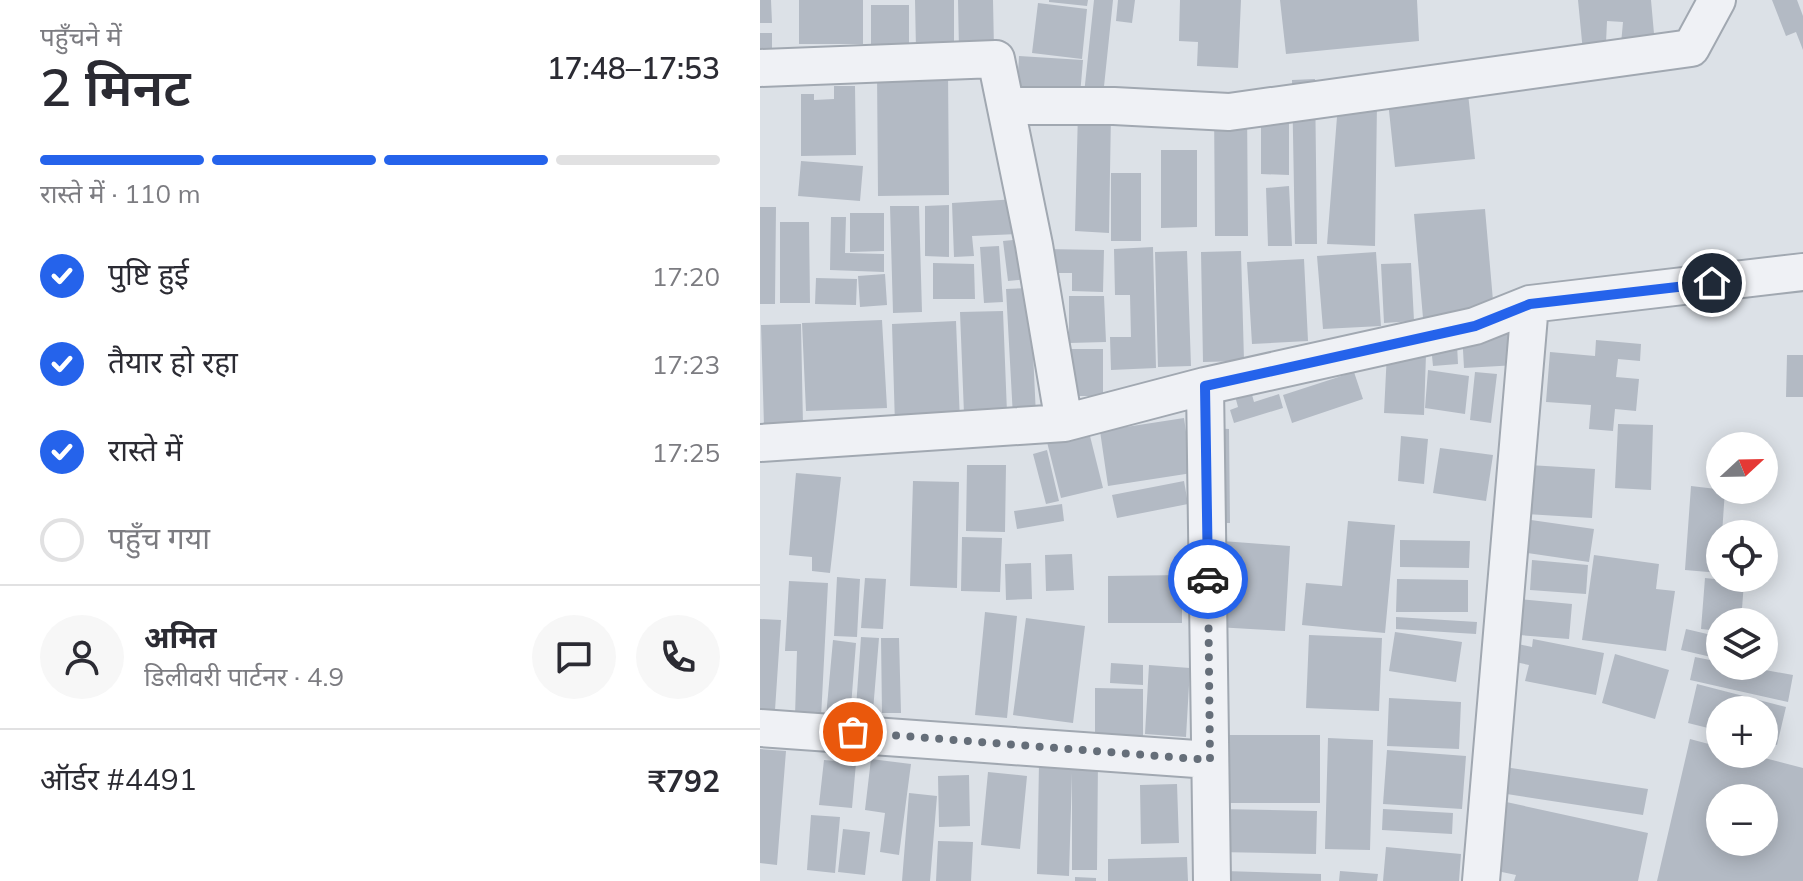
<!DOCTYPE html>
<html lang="hi">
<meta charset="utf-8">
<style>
:root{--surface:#fff;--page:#f7f7f7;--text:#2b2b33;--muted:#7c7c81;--line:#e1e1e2;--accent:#2563eb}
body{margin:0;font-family:Mulish,"Noto Sans Devanagari",sans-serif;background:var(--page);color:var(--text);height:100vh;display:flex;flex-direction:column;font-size:30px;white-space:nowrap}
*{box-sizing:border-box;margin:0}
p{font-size:26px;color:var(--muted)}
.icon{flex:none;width:44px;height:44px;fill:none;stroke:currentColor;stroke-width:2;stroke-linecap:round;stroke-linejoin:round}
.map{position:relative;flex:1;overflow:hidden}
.drawer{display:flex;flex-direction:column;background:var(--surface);width:760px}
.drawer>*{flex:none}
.needle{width:52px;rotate:68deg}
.controls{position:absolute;left:946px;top:432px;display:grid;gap:16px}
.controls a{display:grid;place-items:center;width:72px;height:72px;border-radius:50%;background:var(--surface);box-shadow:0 4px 20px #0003;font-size:40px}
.pin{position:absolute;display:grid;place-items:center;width:68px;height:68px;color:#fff;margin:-34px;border:4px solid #fff;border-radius:50%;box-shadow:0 2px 8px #0007}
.courier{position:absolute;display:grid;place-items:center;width:80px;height:80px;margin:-40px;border:6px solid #2563eb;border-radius:50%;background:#fff;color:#222;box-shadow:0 2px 10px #0007}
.overview em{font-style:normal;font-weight:600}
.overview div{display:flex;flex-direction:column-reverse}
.overview{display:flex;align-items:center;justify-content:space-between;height:136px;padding:0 40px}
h1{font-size:52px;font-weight:600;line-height:60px}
.bar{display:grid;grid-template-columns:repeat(4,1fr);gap:12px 8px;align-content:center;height:96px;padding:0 40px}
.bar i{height:10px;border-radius:6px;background:var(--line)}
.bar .active{background:var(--accent)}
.bar p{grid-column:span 4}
.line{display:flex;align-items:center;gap:20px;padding:0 40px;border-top:2px solid var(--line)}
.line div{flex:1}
.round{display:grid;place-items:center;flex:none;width:84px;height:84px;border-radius:42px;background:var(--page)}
ol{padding:0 40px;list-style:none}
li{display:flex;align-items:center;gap:24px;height:88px}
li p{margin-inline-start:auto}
li .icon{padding:8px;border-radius:50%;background:var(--accent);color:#fff;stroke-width:4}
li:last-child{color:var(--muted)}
li i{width:44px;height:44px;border:4px solid var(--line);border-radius:50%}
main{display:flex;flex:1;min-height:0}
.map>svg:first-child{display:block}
.building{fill:#b3bac4;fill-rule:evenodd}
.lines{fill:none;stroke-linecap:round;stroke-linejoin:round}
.minor-casing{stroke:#a1a8b1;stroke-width:40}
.minor{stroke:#eff1f5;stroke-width:36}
.done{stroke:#656e79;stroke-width:8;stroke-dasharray:0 14.4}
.route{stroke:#2563eb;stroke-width:10}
</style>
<main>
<section class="drawer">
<div class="overview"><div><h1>2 मिनट</h1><p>पहुँचने में</p></div><em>17:48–17:53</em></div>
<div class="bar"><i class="active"></i><i class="active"></i><i class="active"></i><i></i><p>रास्ते में · 110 m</p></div>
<ol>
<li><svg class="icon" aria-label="check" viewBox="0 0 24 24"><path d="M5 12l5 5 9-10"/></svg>पुष्टि हुई<p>17:20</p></li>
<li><svg class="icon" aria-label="check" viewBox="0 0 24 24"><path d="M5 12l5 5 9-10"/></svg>तैयार हो रहा<p>17:23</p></li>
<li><svg class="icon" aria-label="check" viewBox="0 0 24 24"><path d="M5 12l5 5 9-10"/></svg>रास्ते में<p>17:25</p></li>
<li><i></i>पहुँच गया</li>
</ol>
<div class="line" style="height:144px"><a class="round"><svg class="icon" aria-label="person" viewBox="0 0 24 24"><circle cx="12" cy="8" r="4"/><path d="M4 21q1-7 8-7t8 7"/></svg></a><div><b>अमित</b><p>डिलीवरी पार्टनर · 4.9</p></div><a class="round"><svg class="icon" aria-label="chat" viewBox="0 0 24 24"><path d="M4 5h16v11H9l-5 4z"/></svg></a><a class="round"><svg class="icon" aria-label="phone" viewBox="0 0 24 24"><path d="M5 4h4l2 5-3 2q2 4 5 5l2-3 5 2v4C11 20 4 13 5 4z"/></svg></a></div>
<div class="line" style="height:104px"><div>ऑर्डर #4491</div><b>₹792</b></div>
</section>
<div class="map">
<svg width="1043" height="881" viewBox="0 0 1043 881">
<rect width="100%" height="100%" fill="#dce1e7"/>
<path class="building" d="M0,0H11L12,23H0Z
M39,0H103V44H39Z
M155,0H194V50H156Z
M198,0H233L234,50H199Z
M289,0H328L327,6L289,2Z
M334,0H353L343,96L324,94Z
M358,0H375L372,23L356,21Z
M420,0H481L478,68L437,66L438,42L419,41Z
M520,0H657L659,41L526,54Z
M818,0H891L895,45L823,52ZM847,21L863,22L861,44L846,43Z
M1012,0H1037L1043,16V50L1036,32L1026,36Z
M278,3L327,9L322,59L272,53Z
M111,5H149V54H111Z
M0,33H12V57H0Z
M259,56L323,60L320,95L257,92Z
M117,71H188L189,195L118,196Z
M555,79L557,244H535L532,80Z
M707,84L715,159L635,167L627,92Z
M74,86H95L96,155L41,156V94H54V100L74,99Z
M501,88H529V175L501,174Z
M617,103L615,246L567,244L578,104Z
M454,104H487L488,236H455Z
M318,111L351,112L349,233L315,231Z
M401,150H437V227L401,228Z
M41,161L103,166L100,201L38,196Z
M351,173H381V241H351Z
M529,186L532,246H508L506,188Z
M257,199L259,234L212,236L214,256L194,257L192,203Z
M189,205V257L165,256V206Z
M130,206H159L162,312L133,313Z
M0,207H16L15,304H0Z
M725,209L734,312L663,318L654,214Z
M90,213H124V251L90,252Z
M71,217H86L85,253L124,254V272L70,270Z
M20,222H49L50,303H20Z
M262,239L267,279L248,281L243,241Z
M239,246L243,302L224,303L220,247Z
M393,247L396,368L351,370L350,337H371L370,295H355L354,249Z
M284,249L344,250L343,292L312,291V273H284Z
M427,251L431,366L398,367L395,252Z
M481,251L484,361L443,362L441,252Z
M616,252L621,326L563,329L557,256Z
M544,259L548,341L492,344L487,262Z
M173,263L214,264L215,299H173Z
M651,263L654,321L624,323L621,264Z
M125,274L127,305L100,307L98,276Z
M56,278L97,279L96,305L55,304Z
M270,288L276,416L253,417L246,289Z
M309,296H344L346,342L309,343Z
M243,311L247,413L204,414L200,312Z
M122,320L127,408L46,411L42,323Z
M196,321L200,422L135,425L132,324Z
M41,324L43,426H4L1,325Z
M755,329L757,365L704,368L702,332Z
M836,340L881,344L880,361L858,359L856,377L879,379L876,411L855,409L853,431L829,429L831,405L786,402L790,352L835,356Z
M697,344L698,364L673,366L671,346Z
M310,349H343V396H311Z
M627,352L666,354L664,415L624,413Z
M1027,355H1043V397H1026Z
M668,370L709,376L705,414L665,408Z
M594,372L603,399L532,423L523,395Z
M715,372L737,374L731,423L710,420Z
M491,391L494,402L519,394L523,408L474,423L470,410L478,407L475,396Z
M424,418L432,473L348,486L340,431Z
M858,424L893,425L891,490L855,488Z
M452,428L469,429L470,523H452Z
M329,432L343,488L301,498L287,442Z
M641,436L668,439L664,484L638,481Z
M680,448L733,455L726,501L673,493Z
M287,450L299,501L286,504L273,454Z
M207,465H246L245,532L206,531Z
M769,465L835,469L832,518L766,514Z
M36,473L81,477L70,573L52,571V557L29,555Z
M153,481L199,482L197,588L150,586Z
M424,481L428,504L357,518L352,495Z
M931,486L965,490L962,534H960V573L925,570Z
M302,504L304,521L257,529L254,511Z
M757,518L834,529L829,562L753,551Z
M588,521L635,525L625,633L542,625L546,583L582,586Z
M202,537L242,538L240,592L201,591Z
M640,540L710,541L709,568L640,567Z
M462,541L530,546L525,631L456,627Z
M312,554L314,590L286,591L285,555Z
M834,555L899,564L896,589L915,591L906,651L822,640Z
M772,560L828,565L826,594L770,590Z
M271,563L272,599L246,600L245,564Z
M422,575V623H348V576Z
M77,577L100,579L97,637L74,636Z
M105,578L126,579L123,629L101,628Z
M945,578L984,582L981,622H960V631L941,629Z
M637,579L708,580V612H636Z
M29,581L68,583L61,718L35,716L37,651H25Z
M749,598L812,604L809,639L746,634Z
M225,612L257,616L247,718L215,715Z
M636,617L717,622L716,634L636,629Z
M266,618L325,626L313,723L253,715Z
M0,619L21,620L15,710L0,709Z
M926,629L960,637V659L921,650Z
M635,632L702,642L696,682L629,671Z
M549,635L622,638L619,711L546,708Z
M101,637L119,638L112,723L95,722Z
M121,638H139L141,713H122Z
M773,639L844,653L836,695L765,681L769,665L741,659L744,641L772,647Z
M73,640L96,643L90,719L66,717Z
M855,654L909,670L895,719L842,703Z
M935,657L960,662V666H983L1033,675L1028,702L930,680Z
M351,663L383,665V685L350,683Z
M389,665L430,668L426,737L385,734Z
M937,684L1026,707L1017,745L1004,742V710H960V731L928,723Z
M335,688L383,689V739L335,738Z
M629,698L701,702L699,749L627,746Z
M462,735H560V803H462Z
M568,738L613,740L610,850L565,849Z
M930,739L960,747V754H989L1043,768V881H897ZM960,798H1004V842H960Z
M0,749L26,751L17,865L0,863Z
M627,750L706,756L702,809L623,804Z
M111,759L151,764L139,855L120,852L125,813L105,810Z
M338,759L337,870H312V773L309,876L277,874L279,763Z
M64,760L96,763L92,808L59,805Z
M738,766L888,789L883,815L734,792Z
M228,772L267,776L260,849L221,845Z
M209,775L210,826L179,827L178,776Z
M417,784L419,843L381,844L380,785Z
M149,793L177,796L170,881H142Z
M737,800L888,833L878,881H754L756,875L723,868Z
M457,809L557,811L556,854L457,852Z
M623,809L693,813L692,834L622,830Z
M51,815L80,817L75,873L47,870Z
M83,829L110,832L105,875L78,872Z
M178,841L213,842L211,881H176Z
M626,847L701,854L699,881H623Z
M427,857L428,881H348V859Z
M465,871L561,874V881H465Z
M580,871L618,874L617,881H579Z
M315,877L336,878V881H315Z"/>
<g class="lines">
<g class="minor-casing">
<path id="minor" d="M0,68L236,59L274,245L304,423
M246,106H354L469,112L931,48L957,0
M445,386L452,881
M0,443L304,423L445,386L715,326L770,304L1043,272
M0,728L450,760
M721,881L770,304"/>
</g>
<use href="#minor" class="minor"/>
</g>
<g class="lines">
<path class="done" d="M93,732L450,760L448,579"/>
<path class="route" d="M448,579L445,386L715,326L770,304L952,283"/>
</g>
</svg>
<div class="controls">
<a><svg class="needle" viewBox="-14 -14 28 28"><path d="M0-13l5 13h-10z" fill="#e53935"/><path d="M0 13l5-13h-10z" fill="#7c7c81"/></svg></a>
<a><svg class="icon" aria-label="locate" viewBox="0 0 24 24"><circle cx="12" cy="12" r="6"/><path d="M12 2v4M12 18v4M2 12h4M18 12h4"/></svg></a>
<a><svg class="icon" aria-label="layers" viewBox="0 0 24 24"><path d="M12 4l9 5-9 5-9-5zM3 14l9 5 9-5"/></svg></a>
<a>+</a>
<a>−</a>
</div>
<div class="pin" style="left:93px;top:732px;background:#ea580c"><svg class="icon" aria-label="bag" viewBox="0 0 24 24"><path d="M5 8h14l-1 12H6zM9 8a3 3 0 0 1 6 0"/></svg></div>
<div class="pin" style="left:952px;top:283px;background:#1f2937"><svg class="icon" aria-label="home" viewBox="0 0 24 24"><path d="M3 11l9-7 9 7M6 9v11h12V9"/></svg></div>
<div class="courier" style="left:448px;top:579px"><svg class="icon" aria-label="car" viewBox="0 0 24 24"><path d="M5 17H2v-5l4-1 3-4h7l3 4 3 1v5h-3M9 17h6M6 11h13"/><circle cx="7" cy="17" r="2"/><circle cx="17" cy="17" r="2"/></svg></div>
</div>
</main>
